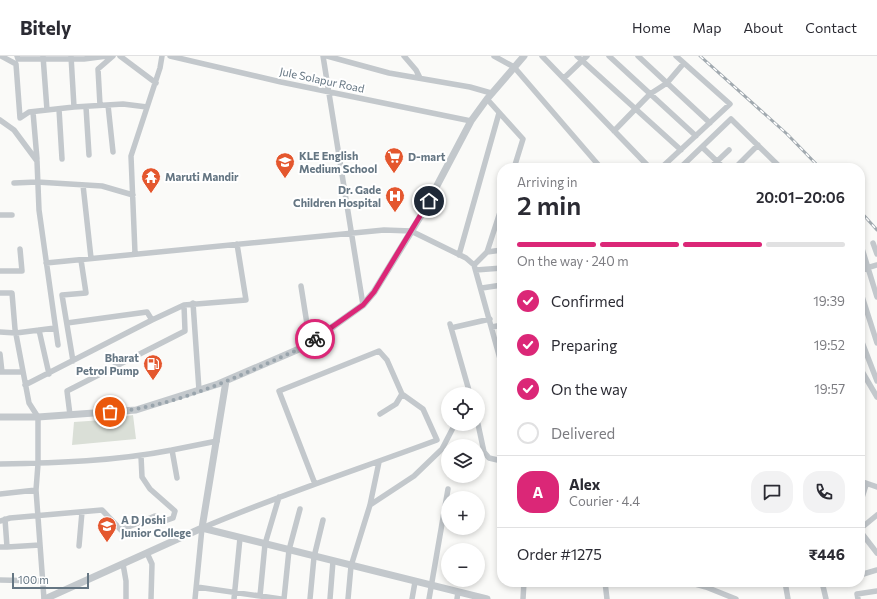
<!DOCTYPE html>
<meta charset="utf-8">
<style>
:root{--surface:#fff;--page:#f2f2f3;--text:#2b2b33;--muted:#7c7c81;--line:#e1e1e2;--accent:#db2777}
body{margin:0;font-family:Commissioner,sans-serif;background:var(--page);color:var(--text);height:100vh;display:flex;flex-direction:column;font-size:15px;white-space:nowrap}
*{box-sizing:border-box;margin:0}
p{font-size:13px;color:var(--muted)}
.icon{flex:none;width:22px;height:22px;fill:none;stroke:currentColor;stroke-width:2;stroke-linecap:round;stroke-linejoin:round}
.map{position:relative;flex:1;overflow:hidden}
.drawer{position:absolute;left:497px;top:107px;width:368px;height:424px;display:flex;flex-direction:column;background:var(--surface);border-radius:16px;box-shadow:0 2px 6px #0003}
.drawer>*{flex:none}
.fabs{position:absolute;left:441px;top:331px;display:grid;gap:8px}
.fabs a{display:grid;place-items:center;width:44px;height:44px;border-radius:50%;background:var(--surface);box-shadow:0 2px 6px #0003;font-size:20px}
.scale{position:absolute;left:12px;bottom:10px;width:77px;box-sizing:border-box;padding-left:4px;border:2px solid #657683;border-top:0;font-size:11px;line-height:14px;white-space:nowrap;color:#657683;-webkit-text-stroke:3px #fff;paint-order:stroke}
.pin{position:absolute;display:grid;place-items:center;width:34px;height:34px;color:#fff;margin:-17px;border:2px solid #fff;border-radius:50%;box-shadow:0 1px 4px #0007}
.courier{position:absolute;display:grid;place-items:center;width:40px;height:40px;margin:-20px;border:3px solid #db2777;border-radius:50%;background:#fff;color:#222;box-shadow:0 1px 5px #0007}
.overview em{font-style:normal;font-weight:600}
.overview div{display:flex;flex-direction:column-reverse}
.overview{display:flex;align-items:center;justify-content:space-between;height:68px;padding:0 20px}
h1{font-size:26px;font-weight:600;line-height:30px}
.bar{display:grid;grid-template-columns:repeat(4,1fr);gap:6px 4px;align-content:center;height:48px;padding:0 20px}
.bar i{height:5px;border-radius:3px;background:var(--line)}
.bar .on{background:var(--accent)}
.bar p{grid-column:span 4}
.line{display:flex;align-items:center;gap:10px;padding:0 20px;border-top:1px solid var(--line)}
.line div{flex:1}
.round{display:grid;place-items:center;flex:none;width:42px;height:42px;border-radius:16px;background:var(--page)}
ol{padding:0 20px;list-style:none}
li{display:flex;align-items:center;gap:12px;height:44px}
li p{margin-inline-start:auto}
li .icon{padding:4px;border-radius:50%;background:var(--accent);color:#fff;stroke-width:4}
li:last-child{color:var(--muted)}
li i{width:22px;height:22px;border:2px solid var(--line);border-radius:50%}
header{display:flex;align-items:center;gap:24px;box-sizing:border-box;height:56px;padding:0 20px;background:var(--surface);border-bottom:1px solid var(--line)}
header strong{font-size:19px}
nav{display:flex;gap:22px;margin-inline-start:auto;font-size:14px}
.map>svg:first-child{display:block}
.green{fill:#dadfd7}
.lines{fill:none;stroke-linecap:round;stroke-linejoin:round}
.minor{stroke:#c3c8cc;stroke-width:5.5}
.tertiary{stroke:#c3c8cc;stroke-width:7}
.rail-casing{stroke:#a2aab0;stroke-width:3}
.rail{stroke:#fff;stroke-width:1.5;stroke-dasharray:4.5;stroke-linecap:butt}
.done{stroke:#99a4ac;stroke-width:4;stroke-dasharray:0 7.2}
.route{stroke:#db2777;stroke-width:5}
.labels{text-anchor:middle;stroke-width:4;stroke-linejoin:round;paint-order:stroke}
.street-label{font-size:11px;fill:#657683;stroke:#fff}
.poi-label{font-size:11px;font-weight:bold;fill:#657683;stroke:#fff;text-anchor:start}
</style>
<header>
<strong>Bitely</strong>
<nav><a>Home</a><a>Map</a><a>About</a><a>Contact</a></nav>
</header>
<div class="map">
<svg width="877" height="543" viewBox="0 0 877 543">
<rect width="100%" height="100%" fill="#fafaf8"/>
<path class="green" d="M133,359L136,383L72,389L74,366L103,364Z"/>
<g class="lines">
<path class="minor" d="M1,0L16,8L20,62L29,56L74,51L123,48L147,51
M17,0L18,3H84L107,0
M43,0L47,54
M71,0L74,51
M120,0L156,27
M170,0L281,26L471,65
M323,0L363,249
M327,0L389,17L470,31L491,37
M404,0L416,14L420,22
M494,0L514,11L601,112
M542,0L650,112
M577,0L681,94
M609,0L696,80
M638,0L710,67
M564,22L587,0
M487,43L523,83L514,112
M100,49L98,13L113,0
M108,49L113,96
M86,51L89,99
M59,53L62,103
M33,56L37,103
M0,64L14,74L37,105L39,154L58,289
M614,75L650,38L667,27L684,7
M702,91L724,112
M661,112L730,48L676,0
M680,112L731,63L781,112
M710,112L729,94
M735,112L758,89
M14,127L37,126L102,130L133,139
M83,129L91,202
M0,159H12
M860,186L877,241
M873,187L877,198
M487,196L502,194
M135,197L131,100L160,12L162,0
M459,199L499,57
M46,207L384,174L411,175L466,202L474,209L502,310
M474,209L487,196L502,150
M476,214L502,212
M860,214L877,209
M0,215H22L20,193
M301,230L310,287
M482,232L502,229
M860,234L877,287
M0,237H12L15,273L29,347L38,361V408L36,434
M193,247L199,334
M67,267L147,256L152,264
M450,268L470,338
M492,271L502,269
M451,272L490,263
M39,274L49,318
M0,276L16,277L55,272
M860,281L877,325
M0,298L2,316
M73,305L62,239L86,237L81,204
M860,312L877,341
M0,316H23
M25,329L152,264L184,249L246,244L237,188
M380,358L396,348L402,338
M70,359L67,335L185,275L184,249
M478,368L484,396L489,402L502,405
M0,408C57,407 116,405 172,394
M177,422L172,394L217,385
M860,425L877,431
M0,438L36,434L44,543
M860,448L866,429
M370,449L414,420L442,393L455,368
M5,463L7,491L40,489
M0,465L10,462L102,454L121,474L155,460L159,467L173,462L175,455L150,433L142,421L141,400
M860,473L877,459
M860,475L877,497
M79,490L82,456
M0,491H7
M147,497L152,508L151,543
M123,508L126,525V543
M860,519L877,514
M0,524L43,525
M605,526L607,543
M688,526L706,531L736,543
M785,526L788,543
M822,526L826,543
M823,528L832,526
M197,531L281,543
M260,540L265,488L279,441
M195,543L202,472C279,439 359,413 437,384L423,353L402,338L387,304L379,295L279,335L315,428
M234,543L240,482
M284,543L289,494L300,453
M310,543L314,501L323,464
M330,543L333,505
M348,543L351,510L370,449L379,406
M412,543L415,526
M429,543L448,433
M457,543L458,536
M523,543L524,526
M858,543L857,538L877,535"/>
<path class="tertiary" d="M0,361H38L136,354L218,328L306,290L363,249L374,236L422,158L471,65L487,43L524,0
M202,472L487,543
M45,543L202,472L226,325"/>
<g class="rail-casing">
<path id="rail" d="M700,0L787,78L820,112
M860,155L877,174"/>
</g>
<use href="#rail" class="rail"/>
</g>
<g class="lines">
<path class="done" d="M110,356C176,352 245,317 306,290L315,283"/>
<path class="route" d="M315,283L363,249L374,236L429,145"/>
</g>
<defs>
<g id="supermarket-pin" transform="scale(1)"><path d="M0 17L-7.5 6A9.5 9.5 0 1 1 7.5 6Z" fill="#e4572e" stroke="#fff"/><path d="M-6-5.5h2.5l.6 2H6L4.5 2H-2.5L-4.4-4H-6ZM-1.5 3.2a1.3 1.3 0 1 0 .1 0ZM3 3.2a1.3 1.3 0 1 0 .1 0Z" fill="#fff"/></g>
<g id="university-pin" transform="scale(1)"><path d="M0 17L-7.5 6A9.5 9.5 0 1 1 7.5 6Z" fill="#e4572e" stroke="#fff"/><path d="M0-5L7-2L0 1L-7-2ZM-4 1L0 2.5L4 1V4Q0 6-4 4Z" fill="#fff"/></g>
<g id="temple-pin" transform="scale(1)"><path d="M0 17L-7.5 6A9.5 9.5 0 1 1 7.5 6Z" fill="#e4572e" stroke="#fff"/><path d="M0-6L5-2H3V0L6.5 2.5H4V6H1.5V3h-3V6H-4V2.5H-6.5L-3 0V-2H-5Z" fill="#fff"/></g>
<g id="hospital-pin" transform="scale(1)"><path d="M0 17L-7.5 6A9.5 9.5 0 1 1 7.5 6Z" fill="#e4572e" stroke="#fff"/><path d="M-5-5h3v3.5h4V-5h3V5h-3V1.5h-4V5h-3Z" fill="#fff"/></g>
<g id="fuel-pin" transform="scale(1)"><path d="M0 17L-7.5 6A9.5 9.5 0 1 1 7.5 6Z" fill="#e4572e" stroke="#fff"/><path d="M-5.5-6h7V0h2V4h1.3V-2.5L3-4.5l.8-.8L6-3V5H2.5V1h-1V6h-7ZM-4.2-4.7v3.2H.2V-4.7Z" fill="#fff"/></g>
</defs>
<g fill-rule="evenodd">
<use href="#supermarket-pin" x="394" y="101"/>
<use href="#university-pin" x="285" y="106"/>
<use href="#temple-pin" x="151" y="121"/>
<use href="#hospital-pin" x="395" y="140"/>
<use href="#fuel-pin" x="153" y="308"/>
<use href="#university-pin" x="107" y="470"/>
</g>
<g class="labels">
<g class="street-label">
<text transform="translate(322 24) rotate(12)" y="4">Jule Solapur Road</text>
</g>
<g class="poi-label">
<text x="299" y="104">KLE English<tspan x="299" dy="13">Medium School</tspan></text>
<text x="408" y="105">D-mart</text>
<text x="165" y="125">Maruti Mandir</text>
<text x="381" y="138" text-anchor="end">Dr. Gade<tspan x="381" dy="13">Children Hospital</tspan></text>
<text x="139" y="306" text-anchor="end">Bharat<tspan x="139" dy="13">Petrol Pump</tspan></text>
<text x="121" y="468">A D Joshi<tspan x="121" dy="13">Junior College</tspan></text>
</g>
</g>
</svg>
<div class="fabs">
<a><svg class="icon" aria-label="locate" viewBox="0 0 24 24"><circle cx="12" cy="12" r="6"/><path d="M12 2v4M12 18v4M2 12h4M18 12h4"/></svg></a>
<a><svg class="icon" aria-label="layers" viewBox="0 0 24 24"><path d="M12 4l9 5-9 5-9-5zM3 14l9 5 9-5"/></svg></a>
<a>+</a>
<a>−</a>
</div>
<div class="scale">100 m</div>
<div class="pin" style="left:110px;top:356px;background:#ea580c"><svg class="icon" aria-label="bag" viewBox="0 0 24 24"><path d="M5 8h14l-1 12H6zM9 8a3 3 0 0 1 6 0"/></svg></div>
<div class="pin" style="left:429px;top:145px;background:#1f2937"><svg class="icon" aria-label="home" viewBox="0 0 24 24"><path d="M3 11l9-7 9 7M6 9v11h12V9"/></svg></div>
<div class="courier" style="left:315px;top:283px"><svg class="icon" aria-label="bike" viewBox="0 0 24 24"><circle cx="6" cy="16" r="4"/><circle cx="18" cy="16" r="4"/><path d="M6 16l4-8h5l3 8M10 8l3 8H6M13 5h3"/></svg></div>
<section class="drawer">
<div class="overview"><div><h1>2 min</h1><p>Arriving in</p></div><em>20:01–20:06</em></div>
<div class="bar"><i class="on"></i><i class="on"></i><i class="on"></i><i></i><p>On the way · 240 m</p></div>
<ol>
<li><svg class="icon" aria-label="check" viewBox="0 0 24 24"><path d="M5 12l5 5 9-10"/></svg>Confirmed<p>19:39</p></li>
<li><svg class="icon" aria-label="check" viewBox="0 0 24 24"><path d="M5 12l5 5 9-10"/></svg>Preparing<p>19:52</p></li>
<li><svg class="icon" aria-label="check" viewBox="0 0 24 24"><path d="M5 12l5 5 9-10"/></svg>On the way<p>19:57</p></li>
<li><i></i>Delivered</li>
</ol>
<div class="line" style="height:72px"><b class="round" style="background:var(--accent);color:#fff">A</b><div><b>Alex</b><p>Courier · 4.4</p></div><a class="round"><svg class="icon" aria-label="chat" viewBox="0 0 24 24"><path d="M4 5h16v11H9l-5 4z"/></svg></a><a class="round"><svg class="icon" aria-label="phone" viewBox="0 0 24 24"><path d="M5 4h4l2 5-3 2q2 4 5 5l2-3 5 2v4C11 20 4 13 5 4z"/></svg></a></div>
<div class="line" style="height:52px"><div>Order #1275</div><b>₹446</b></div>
</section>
</div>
